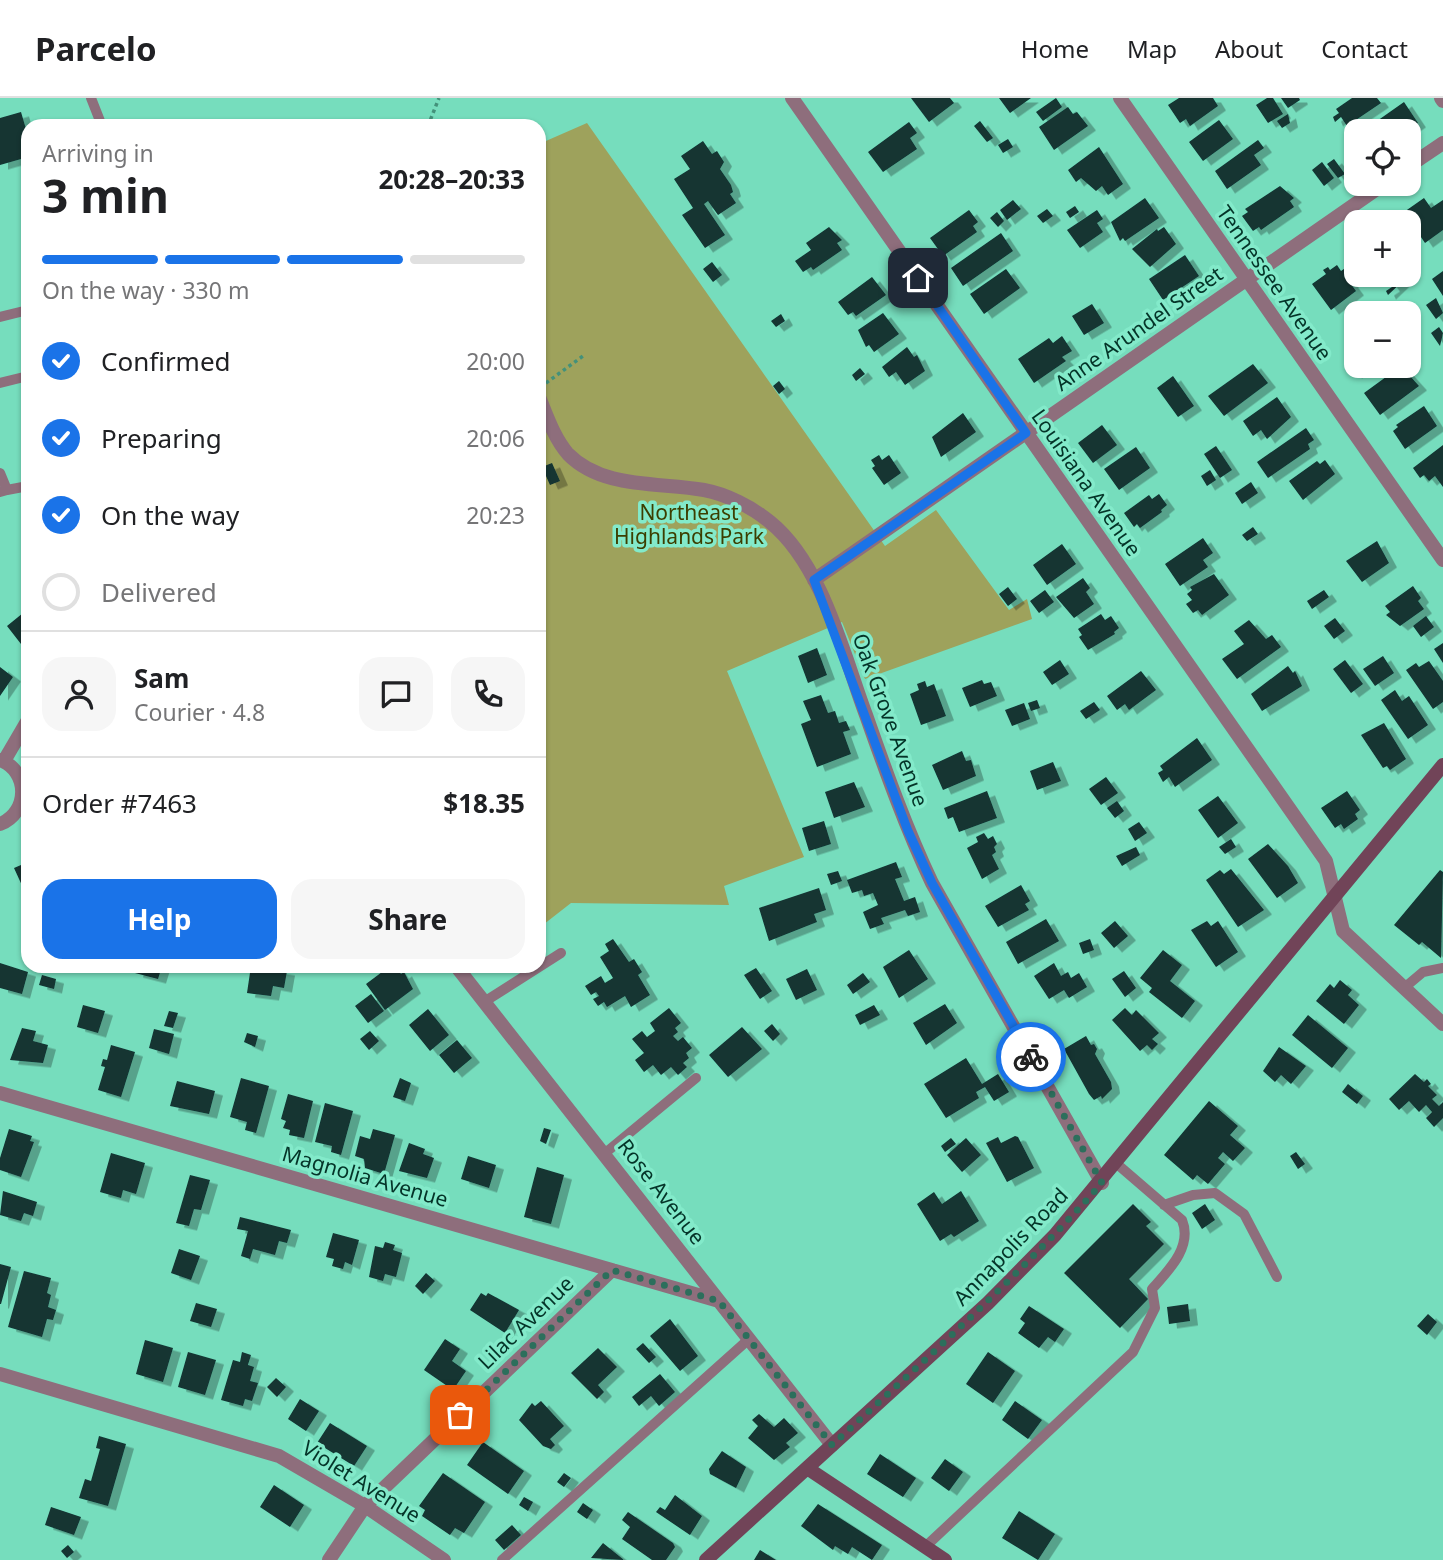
<!DOCTYPE html>
<meta charset="utf-8">
<style>
:root{--surface:#fff;--page:#f6f6f6;--text:#202124;--muted:#757577;--line:#e0e0e0;--accent:#1a73e8}
body{margin:0;font-family:"Noto Sans",sans-serif;background:var(--page);color:var(--text);height:100vh;display:flex;flex-direction:column;font-size:26px;white-space:nowrap}
*{box-sizing:border-box;margin:0}
p{font-size:23px;color:var(--muted)}
.icon{flex:none;width:38px;height:38px;fill:none;stroke:currentColor;stroke-width:2;stroke-linecap:round;stroke-linejoin:round}
.map{position:relative;flex:1;overflow:hidden}
.drawer{position:absolute;left:21px;top:21px;width:525px;height:854px;display:flex;flex-direction:column;background:var(--surface);border-radius:21px;box-shadow:0 2px 5px #0004}
.drawer>*{flex:none}
.fabs{position:absolute;left:1344px;top:21px;display:grid;gap:14px}
.fabs a{display:grid;place-items:center;width:77px;height:77px;border-radius:14px;background:var(--surface);box-shadow:0 2px 5px #0004;font-size:35px}
.pin{position:absolute;display:grid;place-items:center;width:60px;height:60px;color:#fff;margin:-30px;border-radius:14px;box-shadow:0 4px 10px #0006}
.courier{position:absolute;display:grid;place-items:center;width:70px;height:70px;margin:-35px;border:5px solid #1a73e8;border-radius:50%;background:#fff;color:#222;box-shadow:0 2px 9px #0007}
.summary em{font-style:normal;font-weight:700}
.summary div{display:flex;flex-direction:column-reverse}
.summary{display:flex;align-items:center;justify-content:space-between;height:119px;padding:0 21px}
h1{font-size:46px;font-weight:700;line-height:52px}
.bar{display:grid;grid-template-columns:repeat(4,1fr);gap:10px 7px;align-content:center;height:84px;padding:0 21px}
.bar i{height:9px;border-radius:5px;background:var(--line)}
.bar .active{background:var(--accent)}
.bar p{grid-column:span 4}
.line{display:flex;align-items:center;gap:18px;padding:0 21px;border-top:2px solid var(--line)}
.line div{flex:1}
.round{display:grid;place-items:center;flex:none;width:74px;height:74px;border-radius:21px;background:var(--page)}
ol{padding:0 21px;list-style:none}
li{display:flex;align-items:center;gap:21px;height:77px}
li p{margin-inline-start:auto}
li .icon{padding:7px;border-radius:50%;background:var(--accent);color:#fff;stroke-width:4}
li:last-child{color:var(--muted)}
li i{width:38px;height:38px;border:4px solid var(--line);border-radius:50%}
.button{display:flex;gap:14px;margin-top:auto;padding:14px 21px}
.button a{flex:1;height:80px;border-radius:21px;background:var(--accent);color:#fff;font-size:28px;font-weight:700;line-height:80px;text-align:center}
.button a+a{background:var(--page);color:var(--text)}
header{display:flex;align-items:center;gap:42px;box-sizing:border-box;height:98px;padding:0 35px;background:var(--surface);border-bottom:2px solid var(--line)}
header strong{font-size:33px}
nav{display:flex;gap:38px;margin-inline-start:auto;font-size:24px}
.map>svg:first-child{display:block}
.green{fill:#9ea25c}
.building{fill:#123533;filter:url(#shadow)}
.lines{fill:none;stroke-linecap:round;stroke-linejoin:round}
.path{stroke:#43917a;stroke-width:3.5;stroke-dasharray:3.5 3.5;stroke-linecap:butt}
.lane{stroke:#8e6e7c;stroke-width:10}
.street{stroke:#8e6e7c;stroke-width:14}
.secondary{stroke:#714458;stroke-width:14}
.done{stroke:#2c6f5c;stroke-width:7;stroke-dasharray:0 12.6}
.route{stroke:#1a73e8;stroke-width:9}
.labels{text-anchor:middle;stroke-width:7;stroke-linejoin:round;paint-order:stroke}
.street-label{font-size:21px;fill:#043428;stroke:#83eaca}
.park-label{font-size:21px;fill:#3c3e00;stroke:#83eaca}
</style>
<header>
<strong>Parcelo</strong>
<nav><a>Home</a><a>Map</a><a>About</a><a>Contact</a></nav>
</header>
<div class="map">
<svg width="1443" height="1462" viewBox="0 0 1443 1462">
<defs>
<filter id="shadow"><feDropShadow dx="8" dy="4.5" stdDeviation="0" flood-color="#0004"/></filter>
</defs>
<rect width="100%" height="100%" fill="#76ddbd"/>
<path class="green" d="M587,25L885,448L936,412L1009,512L1027,501L1032,521L865,581L842,524L727,573L804,759L724,788L729,807L571,805L539,830V46Z"/>
<path class="building" d="M911,0H950L954,5L929,24Z
M999,0H1031L1010,15Z
M1056,0L1062,9L1043,23L1036,14Z
M1179,0H1213L1218,8L1190,28L1186,21L1180,25L1168,7Z
M1267,0H1273L1283,16L1268,25L1256,7Z
M1281,0H1299L1300,2L1288,10Z
M1352,0H1377L1381,5L1347,28L1341,19L1335,24L1333,19L1339,15L1336,11Z
M1404,4L1418,25L1406,33H1383L1377,23Z
M1068,9L1073,16L1077,14L1088,28L1054,52L1039,29Z
M21,14L28,38V59L0,67V20Z
M1288,16L1290,25L1282,30L1277,23Z
M1219,22L1233,41L1203,63L1189,44Z
M980,23L993,40L987,44L974,28Z
M909,24L917,35L910,40L917,51L883,74L868,54Z
M1008,41L1013,49L1003,55L998,47Z
M1258,42L1264,50L1254,57L1261,67L1227,91L1215,73Z
M703,43L712,56L717,53L724,64L720,71L731,87L733,94L730,96L736,105L718,117L708,103L704,106L725,137L705,150L682,117L693,110L674,81L690,71L681,58Z
M1099,49L1123,86L1108,97L1102,88L1096,93L1081,80L1076,84L1068,72Z
M1334,61L1345,76L1338,80L1327,66Z
M1322,64L1334,80L1324,88L1312,72Z
M1280,88L1294,100L1290,103L1294,109L1261,132L1259,129L1253,133L1242,118L1248,114L1245,111Z
M1145,100L1159,120L1125,143L1123,140L1120,143L1111,124Z
M1424,100L1431,110L1443,102V132L1425,145L1404,114Z
M1013,102L1021,111L1007,122L1000,112Z
M1075,108L1079,114L1070,120L1066,114Z
M1047,111L1053,118L1043,125L1037,118Z
M969,112L978,124L973,128L977,134L943,158L930,140Z
M1097,112L1103,121L1097,125L1103,134L1080,150L1067,132Z
M997,114L1004,123L998,129L990,120Z
M829,129L842,142L837,145L842,152L813,172L811,169L803,174L795,163L811,152L806,145Z
M1164,129L1176,146L1150,169L1132,151L1157,131L1158,133Z
M1001,135L1013,153L963,188L951,170Z
M1185,157L1199,178L1163,202L1149,181Z
M712,164L722,177L713,184L703,171Z
M1351,166L1356,177H1361L1350,185L1356,193L1331,212L1312,186L1326,176L1323,172L1328,169L1330,172L1337,167L1341,173Z
M1006,171L1020,190L984,216L970,196Z
M1443,173V198L1432,181Z
M1383,177H1400L1404,182L1388,197L1386,193L1392,189Z
M872,179L886,197L856,218L853,214L848,217L838,204Z
M1436,200L1443,215L1436,221L1426,207Z
M1092,206L1104,225L1084,237L1072,218Z
M883,215L899,236L874,254L869,247L866,249L858,232Z
M781,216L785,223L776,229L771,223Z
M1439,229L1443,235L1440,248L1431,235Z
M1062,238L1072,253L1062,259L1066,263L1034,285L1018,261L1049,240L1053,245Z
M1356,247V268H1365L1354,276L1346,264L1351,260L1346,253Z
M907,249L914,259L917,257L925,273L905,287L896,274L889,279L882,269Z
M1253,266L1268,285L1224,318L1208,298Z
M1401,268L1419,288L1380,317L1364,295Z
M860,270L865,276L856,283L852,277Z
M1173,278L1194,308L1178,319L1157,290Z
M779,283L785,291L779,296L773,288Z
M1277,299L1291,319L1267,341L1261,332L1253,338L1243,323Z
M1424,308L1437,328L1405,351L1393,333L1398,329L1396,327Z
M963,315L976,334L941,359L932,339Z
M1102,327L1117,347L1093,365L1078,345Z
M1306,330L1314,342L1308,346L1310,351L1268,380L1257,364Z
M1443,347V389L1435,378L1429,383L1424,377L1420,380L1413,370Z
M1216,348L1232,372L1220,380L1204,356Z
M1136,349L1150,370L1119,392L1104,371Z
M879,357L882,362L889,357L901,375L884,387L872,370L875,368L871,362Z
M1325,362L1335,376L1303,402L1289,383L1317,363L1320,366Z
M552,365L560,383L550,387L542,369Z
M1210,372L1216,382L1207,388L1201,378Z
M1251,384L1258,395L1242,406L1235,395Z
M1159,396L1167,407L1161,412L1162,414L1140,430L1137,426L1134,429L1124,415L1149,397L1152,401Z
M1253,429L1258,436L1247,443L1242,437Z
M1203,440L1213,455L1203,462L1208,469L1180,488L1165,466Z
M1377,443L1389,465L1362,484L1346,463Z
M1062,446L1076,466L1047,487L1033,467Z
M1214,476L1229,497L1202,517L1198,512L1193,515L1186,506L1192,502L1187,496L1192,492L1190,489Z
M1083,480L1090,490L1086,494L1094,506L1074,520L1056,499Z
M1413,488L1421,500L1418,503L1424,511L1400,528L1386,517L1390,514L1385,508Z
M1008,489L1017,501L1008,508L999,496Z
M1045,492L1054,504L1039,515L1030,503Z
M1324,492L1329,499L1312,511L1307,503Z
M28,511V555L7,528Z
M1101,516L1105,522L1111,518L1119,530L1114,534L1115,536L1088,552L1079,539L1082,537L1078,531Z
M1426,518L1434,529L1421,539L1413,528Z
M1335,520L1345,533L1334,541L1324,528Z
M1249,522L1266,541L1272,537L1281,549L1237,581L1222,561L1244,546L1234,533Z
M1443,545V565L1434,551Z
M817,550L827,577L808,585L798,558Z
M1383,558L1394,575L1375,588L1363,571Z
M1060,562L1069,576L1052,587L1043,574Z
M1345,562L1363,586L1351,595L1333,571Z
M1429,563L1443,583V604L1433,611L1406,572L1416,565L1419,569Z
M1288,568L1293,575L1295,573L1302,588L1262,613L1251,596Z
M0,569L13,579L0,598Z
M1141,573L1156,592L1129,612L1125,606L1117,612L1107,598Z
M982,582L984,586L991,584L997,598L970,609L962,590Z
M925,583L927,589L934,586L946,618L921,627L910,596L919,592L917,586Z
M1395,592L1402,603L1409,598L1428,627L1408,641L1381,602Z
M821,597L828,615L835,613L839,625L846,623L850,632L843,634L851,656L817,669L801,626L811,622L803,603Z
M1037,602L1040,610L1031,613L1028,605Z
M1094,604L1100,612L1086,621L1080,613Z
M1024,605L1030,621L1012,628L1005,612Z
M1384,625L1406,661L1390,672L1387,668L1383,670L1361,637Z
M1197,640L1212,662L1175,689L1169,679L1163,684L1158,675L1163,672L1160,668Z
M962,653L966,663L971,662L976,678L943,692L932,667Z
M1053,664L1061,683L1037,692L1030,673Z
M1106,679L1118,695L1101,707L1089,691Z
M854,684L865,709L834,720L825,694Z
M987,693L997,720L959,734L953,719L948,721L944,710Z
M1347,693L1360,712L1355,716L1358,721L1344,731L1341,726L1335,730L1321,710Z
M1218,698L1238,725L1218,740L1198,712Z
M1117,703L1124,713L1115,720L1107,710Z
M824,723L831,746L809,753L802,730Z
M1139,724L1147,735L1135,743L1128,731Z
M984,735L988,741L993,738L997,746L994,749L996,754L992,757L999,771L982,781L967,750L978,744L976,739Z
M1231,741L1236,749L1225,756L1219,749Z
M1268,746L1288,768L1298,785L1277,800L1248,761Z
M1136,749L1140,757L1122,768L1116,758Z
M28,764V793L25,794L14,770Z
M896,764L902,779L895,781L904,803L915,799L920,814L908,818L905,812L881,820L884,826L870,831L863,814L878,807L873,795L864,798L862,792L852,795L847,782Z
M1231,771L1264,812L1238,829L1206,782L1220,772L1224,776Z
M1440,772L1443,774L1441,860L1422,844L1419,847L1394,827Z
M838,773L842,783L831,787L827,776Z
M1021,787L1030,803L1025,806L1029,812L998,829L985,808Z
M819,790L826,812L814,816L817,824L769,843L759,810Z
M1046,821L1059,843L1018,866L1006,844Z
M1115,823L1128,838L1114,850L1101,835Z
M1207,823L1211,828L1218,823L1238,854L1216,869L1191,832Z
M613,841L629,864L634,861L642,874L638,877L650,897L631,909L625,898L607,909L604,904L598,908L593,901L599,898L596,894L591,897L585,888L601,878L605,885L613,880L600,859L609,853L605,846Z
M1090,841L1094,852L1083,856L1079,845Z
M909,852L928,881L899,900L883,869Z
M1163,852L1182,867L1170,883L1195,903L1182,920L1149,894L1152,890L1140,880Z
M0,865L28,874L22,896L0,890Z
M1054,865L1061,878L1068,874L1071,880L1079,875L1087,889L1069,900L1064,892L1049,901L1034,878Z
M137,868H162L158,881L135,875Z
M251,868H276L275,871L287,873L284,890L273,888L271,898L247,895Z
M390,868H395L401,876L404,874L413,891L385,912L366,886Z
M756,870L772,893L760,901L744,877Z
M807,871L817,892L796,902L786,881Z
M1124,873L1136,890L1125,899L1112,881Z
M863,875L870,884L853,896L847,887Z
M42,877L56,881L54,891L39,887Z
M1340,882L1352,892L1348,897L1359,907L1344,926L1316,903L1330,886L1334,890Z
M371,896L384,913L368,925L355,908Z
M945,906L957,925L926,947L913,925Z
M83,907L105,913L98,935L77,929Z
M874,907L880,917L860,927L855,917Z
M669,910L681,925L675,930L678,934L673,938L678,943L683,939L692,950L686,955L689,960L683,965L687,969L678,977L671,969L661,977L653,967L644,974L635,962L644,955L632,941L642,933L647,939L655,933L650,925Z
M1125,910L1132,917L1136,912L1159,935L1152,941L1158,946L1152,952L1147,947L1140,953L1112,922Z
M428,911L449,937L430,953L409,927Z
M169,913L178,915L173,930L164,928Z
M1308,917L1348,950L1332,970L1292,937Z
M772,926L780,936L773,943L764,933Z
M742,929L762,951L728,979L709,957Z
M22,930L36,933L33,943L48,947L43,965L10,962Z
M154,931L174,936L169,956L149,950Z
M370,933L379,943L369,952L360,941Z
M247,935L258,938L255,949L244,944Z
M1086,938L1091,947L1094,946L1097,951L1095,956L1111,984L1112,991L1102,1001L1101,998L1094,1002L1089,996L1064,951Z
M457,942L472,960L454,975L439,957Z
M111,947L135,954L121,999L98,992L105,969L101,968L103,961L107,962Z
M1279,949L1306,968L1291,986L1281,977L1275,984L1263,973Z
M966,960L982,986L998,976L1009,994L994,1003L985,989L976,994L979,1000L946,1020L924,986Z
M1415,976L1424,984L1427,981L1431,986L1428,988L1437,997L1432,1001L1439,1008L1443,1004V1020L1434,1029L1426,1020L1432,1014L1426,1007L1419,1014L1409,1003L1399,1012L1389,1001Z
M241,980L269,988L256,1035L245,1032L247,1024L230,1019Z
M400,980L411,985L405,1003L393,999Z
M177,983L215,993L209,1016L170,1008Z
M1348,986L1363,998L1357,1006L1342,994Z
M288,996L313,1003L304,1040L289,1037L290,1032L283,1030L286,1023L281,1021Z
M1209,1003L1238,1028L1230,1037L1245,1050L1233,1063L1223,1054L1218,1060L1225,1066L1208,1086L1197,1077L1193,1082L1164,1057Z
M325,1005L353,1013L341,1057L331,1054L332,1048L315,1044Z
M544,1030L551,1032L546,1046L540,1043Z
M9,1031L32,1038L30,1043L34,1044L21,1079L0,1072V1060Z
M373,1031L395,1037L384,1076L365,1070L364,1061L355,1058L360,1038L370,1041Z
M1015,1038L1018,1039L1034,1070L1007,1084L986,1045L998,1039L1001,1045Z
M951,1040L956,1046L945,1054L941,1048Z
M966,1040L981,1057L962,1074L947,1057Z
M409,1045L425,1051L423,1056L434,1060L427,1080L399,1073Z
M1296,1054L1305,1066L1298,1071L1290,1058Z
M111,1055L145,1065L136,1096L123,1092L121,1100L100,1094Z
M468,1058L496,1067L489,1090L461,1081Z
M537,1069L564,1077L551,1126L524,1119Z
M190,1077L210,1082L201,1112L194,1111L189,1128L176,1125Z
M3,1093L37,1104L33,1118L24,1115L21,1123L0,1117Z
M961,1093L979,1123L954,1139L951,1136L940,1143L917,1106L934,1094L942,1106Z
M1133,1106L1151,1124L1146,1128L1164,1146L1129,1181L1148,1201L1120,1230L1064,1175Z
M1205,1106L1215,1122L1202,1131L1192,1115Z
M240,1119L291,1132L287,1145L279,1143L275,1157L253,1151L250,1161L241,1158L248,1133L237,1131Z
M333,1135L359,1142L352,1167L345,1164L343,1171L332,1168L334,1161L326,1159Z
M385,1144L395,1147L393,1152L402,1155L396,1179L385,1176L383,1183L369,1179L375,1148L383,1150Z
M179,1151L200,1158L191,1182L171,1175Z
M0,1166L11,1169L1,1206H0Z
M24,1173L51,1180L47,1195L51,1197L48,1209L56,1212L53,1222L47,1221L42,1239L8,1229Z
M426,1175L435,1183L423,1196L415,1188Z
M481,1195L486,1198L488,1195L519,1212L505,1235L470,1212Z
M196,1205L217,1211L211,1229L190,1223Z
M1188,1206L1190,1223L1169,1226L1167,1209Z
M1029,1208L1064,1231L1055,1244L1048,1239L1039,1250L1018,1235L1025,1225L1020,1221Z
M1428,1216L1437,1224L1427,1237L1417,1228Z
M670,1221L698,1258L680,1273L650,1238Z
M445,1241L460,1251L452,1263L466,1273L453,1292L424,1272Z
M145,1242L173,1250L163,1284L136,1276Z
M643,1245L656,1259L649,1265L636,1251Z
M598,1250L617,1269L598,1287L604,1294L597,1301L571,1275Z
M188,1254L216,1262L205,1297L178,1289Z
M242,1254L251,1257L248,1267L254,1269L250,1283L258,1285L252,1303L245,1301L243,1308L221,1302L233,1262L240,1264Z
M988,1254L1015,1273L993,1305L966,1286Z
M660,1276L675,1294L659,1308L651,1298L639,1308L632,1299Z
M276,1280L286,1289L277,1299L267,1289Z
M300,1301L319,1313L306,1333L288,1321Z
M541,1303L564,1328L550,1341L555,1347L551,1351L543,1348L519,1322L532,1305L535,1308Z
M1015,1303L1042,1322L1028,1341L1002,1322Z
M759,1316L774,1329L784,1320L798,1335L786,1345L790,1349L774,1362L748,1340L758,1328L752,1322Z
M330,1325L367,1348L354,1368L317,1345Z
M99,1338L126,1346L108,1408L79,1400L85,1381L91,1383L100,1351L96,1350Z
M483,1344L524,1373L508,1396L467,1367Z
M722,1353L746,1369L736,1390L710,1376L709,1371Z
M880,1356L916,1380L903,1399L867,1376Z
M945,1361L963,1374L949,1393L931,1380Z
M443,1375L485,1404L464,1435L455,1430L450,1437L422,1418L425,1412L419,1408Z
M564,1375L571,1380L564,1389L557,1384Z
M274,1387L304,1407L290,1429L260,1409Z
M675,1397L702,1418L690,1437L656,1414L660,1409L665,1412Z
M524,1399L533,1404L528,1413L519,1407Z
M583,1405L593,1412L587,1421L577,1414Z
M818,1406L882,1447L872,1462L852,1449L848,1456L835,1448L833,1452L801,1428Z
M51,1409L81,1419L74,1437L45,1427Z
M1019,1413L1055,1436L1038,1462L1002,1440Z
M628,1414L673,1445L675,1449L666,1462H652L622,1441L630,1429L622,1422Z
M512,1427L521,1437L504,1452L495,1442Z
M603,1445L624,1462L591,1460Z
M68,1447L74,1454L67,1460L61,1453Z
M760,1452L776,1462H754Z"/>
<g class="lines">
<path class="path" d="M428,28L439,0
M546,285L583,258"/>
<path class="lane" d="M91,0L102,28
M0,219L28,212
M0,285L28,278
M0,375L7,392L0,394
M7,392L28,388
M1404,890L1423,874L1443,870
M484,904L561,855
M604,1056L696,980
M1164,1107L1193,1097L1215,1095L1244,1116L1277,1179
M925,1449L1133,1254L1155,1210L1152,1191C1168,1173 1193,1149 1182,1122L1117,1066
M502,1462L749,1241"/>
<path class="street" d="M792,0L1326,763L1343,833L1443,926
M1120,0L1443,462
M1441,0L1443,3
M1409,68L1443,45
M539,299C547,318 554,340 568,356C602,391 659,384 704,392C726,396 752,409 770,424C822,466 843,555 866,617C886,674 906,730 932,785L1102,1085
M814,482L1384,86
M0,662C30,673 29,715 0,726
M4,663L28,622
M456,868L832,1347
M0,995L719,1203
M0,1276L279,1358L365,1408L444,1462
M329,1462L365,1408L612,1172"/>
<path class="secondary" d="M807,1370L945,1462
M706,1462L988,1205L1055,1137L1443,667"/>
</g>
<g class="lines">
<path class="done" d="M460,1317L612,1172L719,1203L832,1347C925,1262 1018,1179 1102,1085L1031,959"/>
<path class="route" d="M918,180L1026,335L814,482L908,733L932,785L1031,959"/>
</g>
<g class="labels">
<g class="street-label">
<text transform="translate(1274 185) rotate(55)" y="7">Tennessee Avenue</text>
<text transform="translate(1139 231) rotate(-35)" y="7">Anne Arundel Street</text>
<text transform="translate(1086 385) rotate(55)" y="7">Louisiana Avenue</text>
<text transform="translate(890 622) rotate(70)" y="7">Oak Grove Avenue</text>
<text transform="translate(365 1079) rotate(16)" y="7">Magnolia Avenue</text>
<text transform="translate(661 1094) rotate(52)" y="7">Rose Avenue</text>
<text transform="translate(1011 1149) rotate(-46)" y="7">Annapolis Road</text>
<text transform="translate(526 1225) rotate(-44)" y="7">Lilac Avenue</text>
<text transform="translate(361 1384) rotate(32)" y="7">Violet Avenue</text>
</g>
<g class="park-label">
<text x="689" y="422">Northeast<tspan x="689" dy="24">Highlands Park</tspan></text>
</g>
</g>
</svg>
<div class="fabs">
<a><svg class="icon" aria-label="locate" viewBox="0 0 24 24"><circle cx="12" cy="12" r="6"/><path d="M12 2v4M12 18v4M2 12h4M18 12h4"/></svg></a>
<a>+</a>
<a>−</a>
</div>
<div class="pin" style="left:460px;top:1317px;background:#ea580c"><svg class="icon" aria-label="bag" viewBox="0 0 24 24"><path d="M5 8h14l-1 12H6zM9 8a3 3 0 0 1 6 0"/></svg></div>
<div class="pin" style="left:918px;top:180px;background:#1f2937"><svg class="icon" aria-label="home" viewBox="0 0 24 24"><path d="M3 11l9-7 9 7M6 9v11h12V9"/></svg></div>
<div class="courier" style="left:1031px;top:959px"><svg class="icon" aria-label="bike" viewBox="0 0 24 24"><circle cx="6" cy="16" r="4"/><circle cx="18" cy="16" r="4"/><path d="M6 16l4-8h5l3 8M10 8l3 8H6M13 5h3"/></svg></div>
<section class="drawer">
<div class="summary"><div><h1>3 min</h1><p>Arriving in</p></div><em>20:28–20:33</em></div>
<div class="bar"><i class="active"></i><i class="active"></i><i class="active"></i><i></i><p>On the way · 330 m</p></div>
<ol>
<li><svg class="icon" aria-label="check" viewBox="0 0 24 24"><path d="M5 12l5 5 9-10"/></svg>Confirmed<p>20:00</p></li>
<li><svg class="icon" aria-label="check" viewBox="0 0 24 24"><path d="M5 12l5 5 9-10"/></svg>Preparing<p>20:06</p></li>
<li><svg class="icon" aria-label="check" viewBox="0 0 24 24"><path d="M5 12l5 5 9-10"/></svg>On the way<p>20:23</p></li>
<li><i></i>Delivered</li>
</ol>
<div class="line" style="height:126px"><a class="round"><svg class="icon" aria-label="person" viewBox="0 0 24 24"><circle cx="12" cy="8" r="4"/><path d="M4 21q1-7 8-7t8 7"/></svg></a><div><b>Sam</b><p>Courier · 4.8</p></div><a class="round"><svg class="icon" aria-label="chat" viewBox="0 0 24 24"><path d="M4 5h16v11H9l-5 4z"/></svg></a><a class="round"><svg class="icon" aria-label="phone" viewBox="0 0 24 24"><path d="M5 4h4l2 5-3 2q2 4 5 5l2-3 5 2v4C11 20 4 13 5 4z"/></svg></a></div>
<div class="line" style="height:91px"><div>Order #7463</div><b>$18.35</b></div>
<div class="button"><a>Help</a><a>Share</a></div>
</section>
</div>
